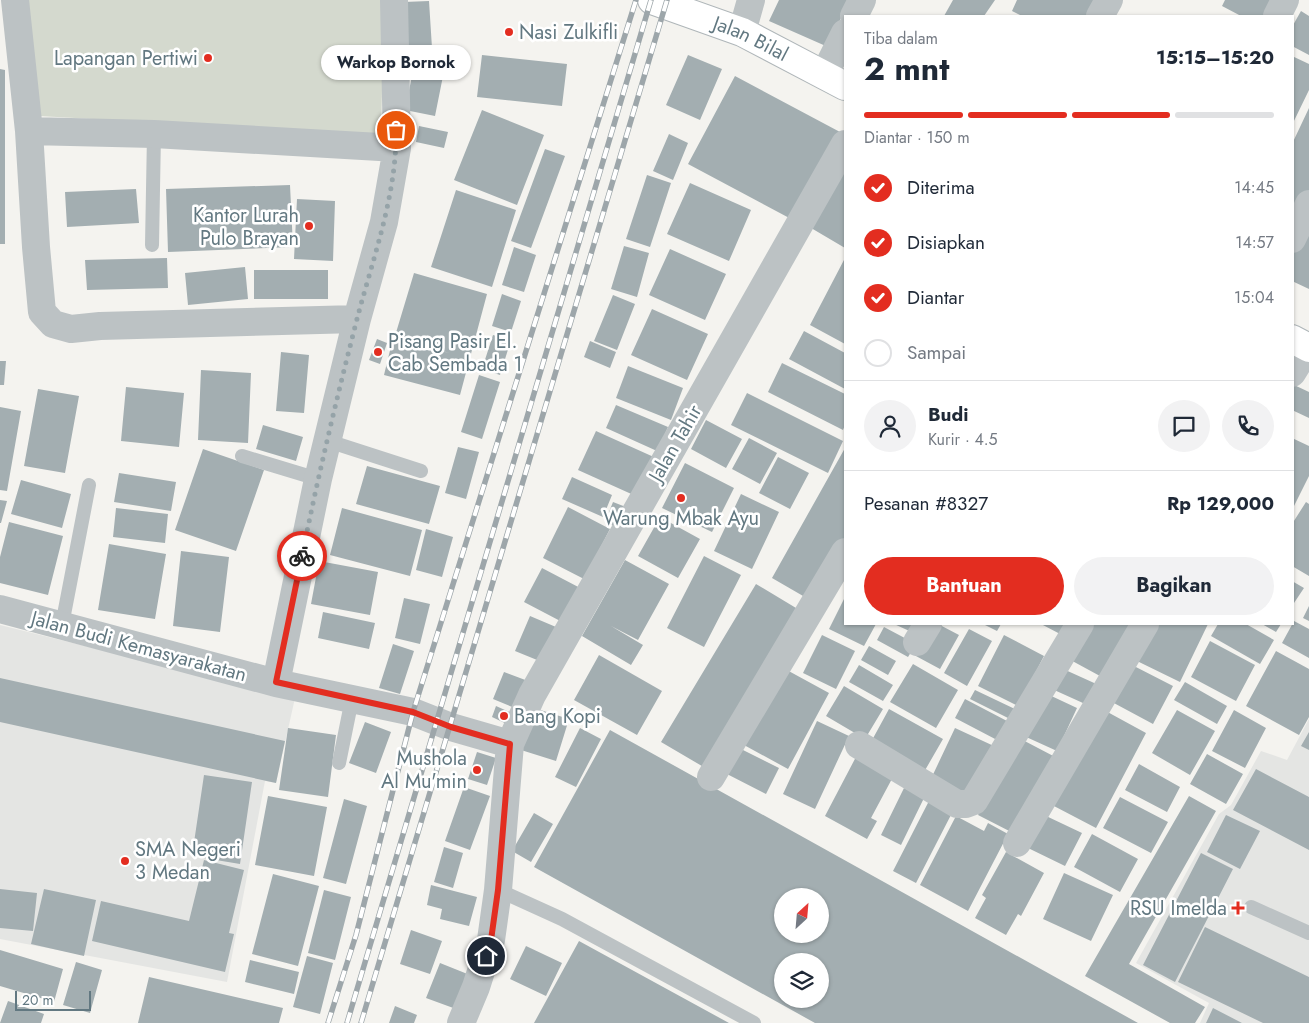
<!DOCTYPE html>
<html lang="id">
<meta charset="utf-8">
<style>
:root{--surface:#fff;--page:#f2f2f3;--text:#1f2937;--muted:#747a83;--line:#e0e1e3;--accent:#e32d20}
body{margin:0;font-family:Jost,sans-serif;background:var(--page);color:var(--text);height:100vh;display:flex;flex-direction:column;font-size:19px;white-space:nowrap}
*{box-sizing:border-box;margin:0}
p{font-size:16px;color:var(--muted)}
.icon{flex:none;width:28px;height:28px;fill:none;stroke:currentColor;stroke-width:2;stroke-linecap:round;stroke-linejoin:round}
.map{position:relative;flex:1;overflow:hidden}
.sheet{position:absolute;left:844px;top:15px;width:450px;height:610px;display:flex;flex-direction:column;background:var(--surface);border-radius:0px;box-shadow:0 1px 4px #0004}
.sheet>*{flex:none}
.needle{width:32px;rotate:26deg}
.buttons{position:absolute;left:774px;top:888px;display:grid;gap:10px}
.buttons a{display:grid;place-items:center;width:55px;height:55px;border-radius:50%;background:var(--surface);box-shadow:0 1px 4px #0004;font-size:25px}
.scale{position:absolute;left:15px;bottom:12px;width:76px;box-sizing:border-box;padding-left:5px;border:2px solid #627881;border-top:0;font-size:14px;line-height:18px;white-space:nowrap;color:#627881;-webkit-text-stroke:4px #fff;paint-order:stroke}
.pin{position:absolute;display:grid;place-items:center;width:42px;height:42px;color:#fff;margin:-21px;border:2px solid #fff;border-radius:50%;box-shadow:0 1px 5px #0007}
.courier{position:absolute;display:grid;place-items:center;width:50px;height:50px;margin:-25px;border:4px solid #e32d20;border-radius:50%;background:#fff;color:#222;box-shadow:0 1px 6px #0007}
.bubble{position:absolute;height:35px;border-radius:18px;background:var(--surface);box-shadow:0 1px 4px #0004;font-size:16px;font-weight:700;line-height:35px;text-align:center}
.head em{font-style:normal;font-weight:700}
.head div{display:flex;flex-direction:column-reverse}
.head{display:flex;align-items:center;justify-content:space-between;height:85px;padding:0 20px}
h1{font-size:32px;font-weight:700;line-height:38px}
.bar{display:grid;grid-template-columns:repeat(4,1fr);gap:8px 5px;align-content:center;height:60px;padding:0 20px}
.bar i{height:6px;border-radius:4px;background:var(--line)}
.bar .selected{background:var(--accent)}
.bar p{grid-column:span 4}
.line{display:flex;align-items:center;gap:12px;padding:0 20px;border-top:1px solid var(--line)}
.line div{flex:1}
.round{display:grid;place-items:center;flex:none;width:52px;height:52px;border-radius:26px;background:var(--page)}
ol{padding:0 20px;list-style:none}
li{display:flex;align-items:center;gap:15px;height:55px}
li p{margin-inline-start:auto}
li .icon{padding:5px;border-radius:50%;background:var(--accent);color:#fff;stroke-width:4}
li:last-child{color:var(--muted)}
li i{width:28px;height:28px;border:2px solid var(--line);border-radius:50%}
.cta{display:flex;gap:10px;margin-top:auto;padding:10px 20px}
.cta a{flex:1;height:58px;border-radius:30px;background:var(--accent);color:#fff;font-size:20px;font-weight:700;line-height:58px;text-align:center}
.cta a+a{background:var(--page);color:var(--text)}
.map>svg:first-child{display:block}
.built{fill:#e4e5e3}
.green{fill:#d4d9ce}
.building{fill:#a3aeb1;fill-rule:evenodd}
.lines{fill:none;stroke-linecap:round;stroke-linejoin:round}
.secondary-casing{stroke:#afb6b9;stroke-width:30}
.lane{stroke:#bcc2c4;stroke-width:14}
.street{stroke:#bcc2c4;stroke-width:28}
.secondary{stroke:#fff;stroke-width:28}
.rail-casing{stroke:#9da6aa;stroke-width:5.5}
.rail{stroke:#fff;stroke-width:4;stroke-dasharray:11;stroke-linecap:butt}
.done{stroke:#95a3a8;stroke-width:5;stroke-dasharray:0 9}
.route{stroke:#e32d20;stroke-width:6}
.poi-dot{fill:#e32d20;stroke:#fff;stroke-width:2}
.labels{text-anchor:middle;stroke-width:5;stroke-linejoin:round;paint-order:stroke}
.poi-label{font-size:20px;fill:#627881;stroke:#fff;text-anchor:start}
.street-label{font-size:20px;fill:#627881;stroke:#fff}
</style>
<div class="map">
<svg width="1309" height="1023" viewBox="0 0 1309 1023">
<rect width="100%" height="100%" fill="#f4f3ef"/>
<path class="built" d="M0,625L295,698L276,783L265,781L227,982L0,939Z
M1309,719V1023H1200L1209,1003L1136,963L1219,814L1231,805L1261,751L1287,760Z"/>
<path class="green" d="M28,0H384L381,135L39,116Z"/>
<path class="building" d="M779,0H849L828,47L769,21Z
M953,0H995L984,16H944Z
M1017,0H1099L1091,16H1022L1012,11Z
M1225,0H1278L1270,16H1241L1222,6Z
M429,1L432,48L406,49L404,2Z
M1301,11L1309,16V55L1292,46V27Z
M482,55L567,64L562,106L477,97Z
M688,55L722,69L700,120L666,105Z
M1292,56L1309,64V90L1292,125Z
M0,69L5,70V244H0Z
M413,71L443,76L435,116L405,110Z
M735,76L840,132L793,220L688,164Z
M1309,108V191L1292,227V144Z
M482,110L544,135L517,205L454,180Z
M419,126L448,132L444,148L416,142Z
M669,134L688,143L673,180L653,171Z
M545,149L565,156L531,248L511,241Z
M845,157V248L806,225Z
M647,175L671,183L650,247L626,239Z
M690,183L751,210L729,261L667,234Z
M290,185L293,247L168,252L166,189Z
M136,189L139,223L67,227L65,192Z
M456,190L516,210L492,287L431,267Z
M297,199L335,201L333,261L294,259Z
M1309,218V289L1292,281V251Z
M624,246L649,253L637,297L611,289Z
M514,247L536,255L524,292L502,285Z
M670,249L726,274L705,320L649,295Z
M167,258L168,288L87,290L85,260Z
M845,258V344L810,325Z
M245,267L248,299L188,305L185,273Z
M254,270H328V299H254Z
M414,273L487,294L460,395L384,375L393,338L449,353L395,336Z
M502,294L521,301L511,332L492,326Z
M613,295L635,304L617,350L594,341Z
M652,309L708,334L687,380L631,355Z
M804,331L845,353V389L789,359Z
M493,335L511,340L500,375L482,369Z
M377,339L387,343L380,364L369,360Z
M590,341L616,352L610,368L584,357Z
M281,352L309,355L304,413L276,411Z
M0,361H6L4,385H0Z
M782,363L845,394V425L843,430L768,392Z
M628,366L683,388L671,420L616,398Z
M201,370L251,373L248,443L198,440Z
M479,375L500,382L482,439L461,432Z
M1292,384L1309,392V418L1292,410Z
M126,387L184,393L179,447L121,441Z
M38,389L79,396L65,473L24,466Z
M747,393L843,441L828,473L731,425Z
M616,405L668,427L657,451L606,428Z
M0,407L21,411L7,491L0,490Z
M706,420L742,439L726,468L691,449Z
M263,425L303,437L296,461L256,449Z
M596,431L656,458L638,497L578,470Z
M749,438L777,453L760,484L732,469Z
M1292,438L1309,446V476L1292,510Z
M458,447L479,452L466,499L445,493Z
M845,448V537L810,600L772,578Z
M203,449L264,470L236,551L175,530Z
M778,457L809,473L790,509L759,493Z
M685,463L734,488L712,532L662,508Z
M367,466L440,486L429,524L356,504Z
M119,473L176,482L171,511L114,502Z
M572,477L612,495L603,517L562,499Z
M21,480L71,494L62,528L11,514Z
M741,494L779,512L752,569L714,551Z
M0,500L7,501L1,523H0Z
M613,502L631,509L622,530L605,522Z
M1306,502L1309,504V576L1292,566V524Z
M568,507L610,529L584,579L543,558Z
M116,508L168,514L165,543L113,537Z
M342,508L422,530L410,576L330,555Z
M660,517L700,539L678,578L638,556Z
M9,522L63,536L48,595L0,583V557Z
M426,529L453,537L442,577L416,570Z
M109,544L166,554L155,619L98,610Z
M181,551L229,557L220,632L173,626Z
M704,556L741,575L704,647L667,628Z
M625,560L669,584L638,640L611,626L643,645L631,665L582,636Z
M319,561L378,572L370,615L311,604Z
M542,568L584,590L566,624L524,602Z
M1292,581L1304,588L1292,606Z
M756,584L801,611L707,769L661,742Z
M845,597V624H876L864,646L829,629Z
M404,598L430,604L420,644L395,638Z
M1309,606V621L1303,618Z
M323,612L375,623L369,649L318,638Z
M530,616L556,627L542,662L515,651Z
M1294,621L1309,629V658L1282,643Z
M894,624H921L916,634Z
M938,624L959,635L940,669L914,655Z
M983,624H1001L997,631Z
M1041,624H1069L1062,635Z
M1083,624H1129L1139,629L1111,682L1065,657Z
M1156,624H1208L1180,682L1137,661Z
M1218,624H1246L1274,640L1260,664L1211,636Z
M1262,624H1281L1276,632Z
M884,627L916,644L908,657L877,640Z
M969,629L992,641L967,686L944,673Z
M822,635L855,651L836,689L803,673Z
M1004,635L1044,656L1018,706L978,686Z
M1210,641L1255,665L1236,701L1191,677Z
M393,644L414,651L400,694L379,688Z
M869,646L896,661L888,675L861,660Z
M1276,651L1309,669V717L1299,735L1246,706Z
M599,655L662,691L637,735L574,700Z
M913,664L958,690L936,728L890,702Z
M859,665L893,685L883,701L849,682Z
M1132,665L1173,686L1153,724L1112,702Z
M1061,668L1103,687L1094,708L1052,689Z
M785,669L829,693L788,769L744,745Z
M504,672L528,681L517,709L493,699Z
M0,678L285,741L276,783L0,722Z
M1185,682L1227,706L1217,724L1174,700Z
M844,686L883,709L865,739L826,716Z
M975,690L1017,710L1012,720L970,699Z
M1045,693L1077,708L1057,751L1024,736Z
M965,699L1007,721L997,740L955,718Z
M496,706L516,715L511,726L492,717Z
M534,708L569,719L556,761L521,750Z
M889,709L943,739L924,772L871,742Z
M1102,709L1146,733L1096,828L1052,805Z
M1177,710L1215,731L1190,775L1152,753Z
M1234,710L1266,728L1245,768L1212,751Z
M817,721L849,736L815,809L783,794Z
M365,722L391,732L376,773L349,763Z
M288,728L336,735L328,797L279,790Z
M580,728L601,739L576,787L555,777Z
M955,728L996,747L970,802L929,783Z
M610,730L1138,1023H815L534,867ZM782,896H820V934H782ZM782,961H820V999H782Z
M1309,732V750L1301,746Z
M1017,737L1059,759L1019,836L978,815Z
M737,747L779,768L766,794L725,773Z
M477,752L496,758L487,785L468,779Z
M1207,754L1243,774L1226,804L1190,784Z
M857,755L894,775L871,818L877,821L867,839L825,816Z
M1139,764L1180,787L1167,812L1125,790Z
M1256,769L1309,797V850L1233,810Z
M204,775L252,782L240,864L192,856Z
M464,787L490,796L470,850L445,841Z
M904,788L924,798L901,845L881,835Z
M268,796L327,807L314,876L255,865Z
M1189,796L1216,811L1129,964L1205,1007L1195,1023H1170L1085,976Z
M1120,797L1168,822L1151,853L1103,828Z
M344,799L367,806L346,884L323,878Z
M930,799L953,811L916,883L893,871Z
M534,813L553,824L531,862L512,851Z
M1044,815L1082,833L1065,866L1028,848Z
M1226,815L1260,831L1240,869L1207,852Z
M956,816L984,831L988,823L1008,834L968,911L920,885Z
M1092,834L1138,859L1120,892L1074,867Z
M444,847L463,853L453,888L434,882Z
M1006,852L1044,873L1021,916L1018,914L1006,935L975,918L986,898L982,895Z
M1201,853L1233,869L1175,982L1143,965Z
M204,860L244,870L229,933L234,934L225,972L92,941L101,901L189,921Z
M1064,873L1113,895L1091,941L1043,919Z
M273,874L319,886L298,966L252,954Z
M431,885L477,897L469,926L440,919L442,909L427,905Z
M0,889L37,893L33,931L0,928Z
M44,889L96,900L84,956L31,944Z
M324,890L351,897L335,960L308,953Z
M1205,927L1309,977V1023H1263L1178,982Z
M411,930L442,941L430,974L400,964Z
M579,941L729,1023H534Z
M526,946L562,963L546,996L510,979Z
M0,950L63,969L54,1002L0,986Z
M307,956L333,963L320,1014L293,1007Z
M250,960L299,972L294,994L245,982Z
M76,962L102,970L90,1013L63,1005Z
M440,963L470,975L456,1009L426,998Z
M149,977L283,1008L279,1023H138Z
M8,1001L44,1014L41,1023H0Z
M395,1006L417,1015L414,1023H389Z
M1213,1008L1242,1023H1206Z"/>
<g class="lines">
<g class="secondary-casing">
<g id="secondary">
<path id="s1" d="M652,0L742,32L845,86"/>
<path d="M1292,339L1309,348"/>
</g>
</g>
<path class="lane" d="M152,245L154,134
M328,441L421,471
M242,456L318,479
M62,625L89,485
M339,763L352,699
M498,890L562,919L754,1023
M1251,907L1309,933"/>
<path class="street" d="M15,0L29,131L36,247L42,312L53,324L71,329L100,326L357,319
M854,16L862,0
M1100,16L1109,0
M1277,16L1285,0
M742,32L751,0
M824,75L845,33
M29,131L154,134L397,148
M1292,239L1309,204
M1292,373L1308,347
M0,609L276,683L413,712L451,727L510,744
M917,642L928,624
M276,683L318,479L357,319L384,222L397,148L394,0
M859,745L957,804H966L974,801L1080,624
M711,777L845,552
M1017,843L1145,624
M461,1023L476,987L491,940L498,890L510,744L532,695L845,144"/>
<use href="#secondary" class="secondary"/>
<g class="rail-casing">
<path id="rail" d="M328,1023L356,935L413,712L636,0
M347,1023L651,0
M361,1023L667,0"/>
</g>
<use href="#rail" class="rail"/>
</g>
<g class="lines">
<path class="done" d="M302,556C318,476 337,397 357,319C373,258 397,194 396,130"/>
<path class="route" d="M302,556L276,682L413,712L451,727L510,744L498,890L491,940L486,956"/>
</g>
<g class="poi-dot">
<circle cx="509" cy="32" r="5"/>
<circle cx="208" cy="58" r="5"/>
<circle cx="309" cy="226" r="5"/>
<circle cx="378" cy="352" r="5"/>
<circle cx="681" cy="498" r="5"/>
<circle cx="504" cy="716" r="5"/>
<circle cx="477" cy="770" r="5"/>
<circle cx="125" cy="861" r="5"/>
<path d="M1235.5 900.5h5v5h5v5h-5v5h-5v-5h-5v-5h5z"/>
</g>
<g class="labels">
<g class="poi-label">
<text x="519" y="39">Nasi Zulkifli</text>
<text x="198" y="65" text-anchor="end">Lapangan Pertiwi</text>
<text x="299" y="222" text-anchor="end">Kantor Lurah<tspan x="299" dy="23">Pulo Brayan</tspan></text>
<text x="388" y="348">Pisang Pasir El.<tspan x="388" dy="23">Cab Sembada 1</tspan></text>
<text x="681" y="525" text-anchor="middle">Warung Mbak Ayu</text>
<text x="514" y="723">Bang Kopi</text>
<text x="467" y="765" text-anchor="end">Mushola<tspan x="467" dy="23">Al Mu'min</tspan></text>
<text x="135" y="856">SMA Negeri<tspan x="135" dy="23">3 Medan</tspan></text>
<text x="1227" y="915" text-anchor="end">RSU Imelda</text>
</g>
<g class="street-label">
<text dy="7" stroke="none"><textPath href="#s1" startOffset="106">Jalan Bilal</textPath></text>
<text transform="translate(675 443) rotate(-60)" y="7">Jalan Tahir</text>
<text transform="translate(139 646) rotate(15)" y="7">Jalan Budi Kemasyarakatan</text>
</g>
</g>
</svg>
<div class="buttons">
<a><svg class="needle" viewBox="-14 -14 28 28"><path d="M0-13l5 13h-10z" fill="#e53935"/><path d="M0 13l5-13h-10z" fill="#747a83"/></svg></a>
<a><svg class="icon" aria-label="layers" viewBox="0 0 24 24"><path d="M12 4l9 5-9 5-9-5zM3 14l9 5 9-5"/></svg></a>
</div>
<div class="scale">20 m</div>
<div class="pin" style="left:396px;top:130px;background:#ea580c"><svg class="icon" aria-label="bag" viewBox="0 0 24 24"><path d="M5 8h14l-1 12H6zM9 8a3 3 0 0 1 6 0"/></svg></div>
<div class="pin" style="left:486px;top:956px;background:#1f2937"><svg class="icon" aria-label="home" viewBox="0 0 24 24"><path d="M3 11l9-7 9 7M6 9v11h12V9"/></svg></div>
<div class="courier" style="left:302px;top:556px"><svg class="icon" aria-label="bike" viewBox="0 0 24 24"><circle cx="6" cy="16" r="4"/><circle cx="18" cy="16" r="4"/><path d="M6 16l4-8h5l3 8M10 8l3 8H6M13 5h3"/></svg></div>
<div class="bubble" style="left:321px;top:45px;width:150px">Warkop Bornok</div>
<section class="sheet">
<div class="head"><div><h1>2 mnt</h1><p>Tiba dalam</p></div><em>15:15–15:20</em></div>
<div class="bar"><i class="selected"></i><i class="selected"></i><i class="selected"></i><i></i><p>Diantar · 150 m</p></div>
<ol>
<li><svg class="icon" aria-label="check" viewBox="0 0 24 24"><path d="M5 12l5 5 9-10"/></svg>Diterima<p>14:45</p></li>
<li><svg class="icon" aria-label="check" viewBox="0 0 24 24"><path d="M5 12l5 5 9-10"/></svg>Disiapkan<p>14:57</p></li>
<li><svg class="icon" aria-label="check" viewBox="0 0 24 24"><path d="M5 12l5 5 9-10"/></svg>Diantar<p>15:04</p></li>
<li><i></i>Sampai</li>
</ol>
<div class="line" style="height:90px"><a class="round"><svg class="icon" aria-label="person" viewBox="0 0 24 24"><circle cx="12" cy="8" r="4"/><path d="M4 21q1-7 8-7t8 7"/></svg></a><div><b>Budi</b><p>Kurir · 4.5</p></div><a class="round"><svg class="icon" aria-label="chat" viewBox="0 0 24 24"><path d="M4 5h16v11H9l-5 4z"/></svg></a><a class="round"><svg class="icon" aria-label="phone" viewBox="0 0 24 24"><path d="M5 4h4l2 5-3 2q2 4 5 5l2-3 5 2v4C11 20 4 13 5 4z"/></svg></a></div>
<div class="line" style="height:65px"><div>Pesanan #8327</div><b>Rp 129,000</b></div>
<div class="cta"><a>Bantuan</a><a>Bagikan</a></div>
</section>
</div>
